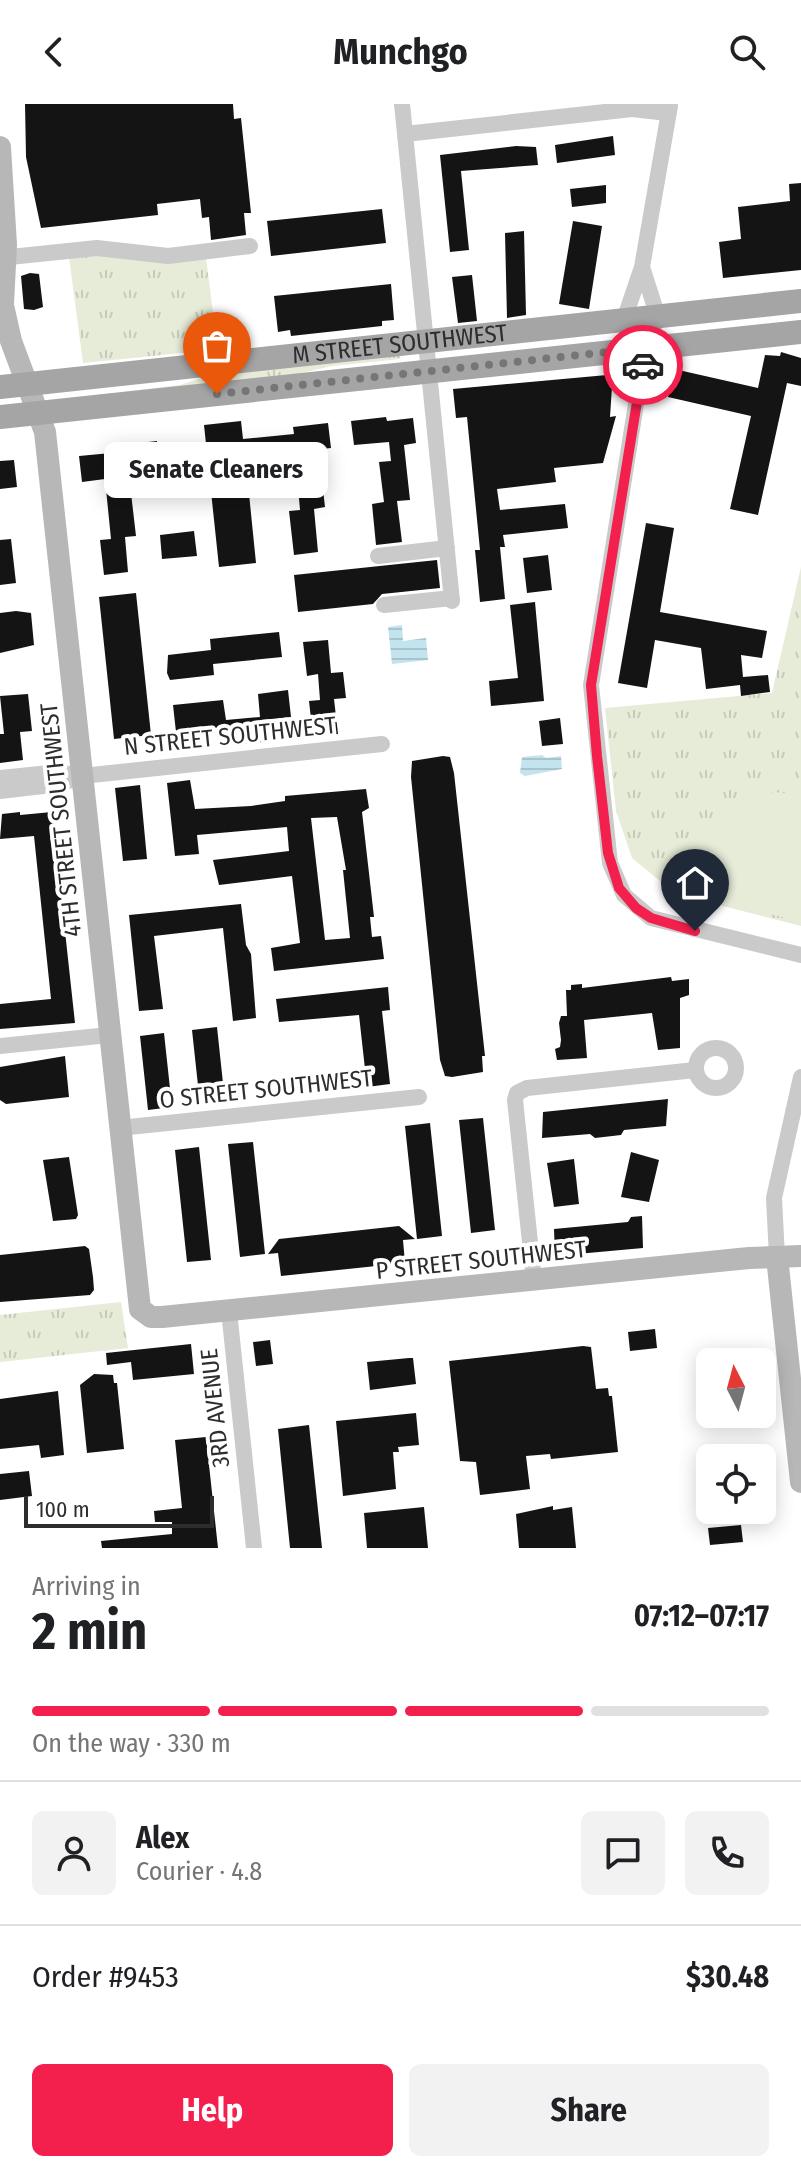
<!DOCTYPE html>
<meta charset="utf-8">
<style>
:root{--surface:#fff;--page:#f2f2f2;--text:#202124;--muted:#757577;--line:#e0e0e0;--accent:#f31f4d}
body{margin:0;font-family:"Fira Sans Condensed",sans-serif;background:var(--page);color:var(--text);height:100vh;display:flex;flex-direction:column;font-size:30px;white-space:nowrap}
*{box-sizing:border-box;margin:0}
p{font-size:26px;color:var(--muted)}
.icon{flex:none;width:44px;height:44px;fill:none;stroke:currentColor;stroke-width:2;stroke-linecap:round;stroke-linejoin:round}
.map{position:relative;height:1444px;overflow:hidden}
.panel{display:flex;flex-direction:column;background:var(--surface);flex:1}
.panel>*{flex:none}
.needle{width:52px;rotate:354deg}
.controls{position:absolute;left:696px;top:1244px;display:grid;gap:16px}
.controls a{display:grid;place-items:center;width:80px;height:80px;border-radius:12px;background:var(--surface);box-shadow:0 4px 20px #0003;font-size:40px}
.scale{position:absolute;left:24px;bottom:20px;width:190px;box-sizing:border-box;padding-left:8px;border:4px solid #2d2d2d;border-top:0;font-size:22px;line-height:28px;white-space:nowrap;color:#2d2d2d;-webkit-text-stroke:6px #fff;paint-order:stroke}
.pin{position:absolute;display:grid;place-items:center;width:68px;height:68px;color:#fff;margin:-82px -34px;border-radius:50% 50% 50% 0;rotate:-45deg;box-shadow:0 0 8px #0007}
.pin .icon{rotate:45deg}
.courier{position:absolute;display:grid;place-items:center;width:80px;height:80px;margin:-40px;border:6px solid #f31f4d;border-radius:50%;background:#fff;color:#222;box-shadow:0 2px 10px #0007}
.bubble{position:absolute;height:56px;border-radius:12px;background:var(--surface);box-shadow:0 4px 20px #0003;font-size:26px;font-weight:700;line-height:56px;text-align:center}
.head em{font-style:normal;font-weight:700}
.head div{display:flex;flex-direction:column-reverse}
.head{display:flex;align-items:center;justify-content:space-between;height:136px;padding:0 32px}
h1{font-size:52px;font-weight:700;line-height:60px}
.bar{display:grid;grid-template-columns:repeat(4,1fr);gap:12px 8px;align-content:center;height:96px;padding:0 32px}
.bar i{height:10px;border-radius:6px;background:var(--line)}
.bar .on{background:var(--accent)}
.bar p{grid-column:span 4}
.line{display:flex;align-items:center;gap:20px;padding:0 32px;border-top:2px solid var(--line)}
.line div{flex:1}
.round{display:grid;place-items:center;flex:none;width:84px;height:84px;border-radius:12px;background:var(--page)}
.cta{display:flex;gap:16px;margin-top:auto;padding:16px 32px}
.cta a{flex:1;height:92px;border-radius:12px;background:var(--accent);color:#fff;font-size:32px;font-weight:700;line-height:92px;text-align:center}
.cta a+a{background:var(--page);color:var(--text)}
header{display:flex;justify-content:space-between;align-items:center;height:104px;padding:0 32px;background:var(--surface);font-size:36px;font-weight:700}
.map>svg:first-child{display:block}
.grass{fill:url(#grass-tufts)}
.pitch{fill:#e6ecd8}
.water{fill:url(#water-rules)}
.building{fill:#141414;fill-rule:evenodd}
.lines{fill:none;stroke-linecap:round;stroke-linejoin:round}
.street{stroke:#cacaca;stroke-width:16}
.secondary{stroke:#b7b7b7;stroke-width:22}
.primary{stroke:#a5a5a5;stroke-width:24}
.done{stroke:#767676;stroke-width:8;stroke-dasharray:0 14.4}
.route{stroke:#f31f4d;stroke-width:10}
.labels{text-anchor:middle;stroke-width:8;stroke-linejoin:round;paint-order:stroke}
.street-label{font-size:24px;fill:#2d2d2d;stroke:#fff}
</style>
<header><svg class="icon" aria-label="back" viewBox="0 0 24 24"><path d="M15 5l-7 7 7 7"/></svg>Munchgo<svg class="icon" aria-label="search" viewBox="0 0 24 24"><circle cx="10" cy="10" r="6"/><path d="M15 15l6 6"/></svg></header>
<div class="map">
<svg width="801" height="1444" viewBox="0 0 801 1444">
<defs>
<pattern id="grass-tufts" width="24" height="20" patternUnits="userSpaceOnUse" patternTransform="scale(2)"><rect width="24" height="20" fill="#e6ecd8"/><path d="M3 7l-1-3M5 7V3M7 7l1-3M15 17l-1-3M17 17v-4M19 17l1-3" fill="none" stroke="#c6cbba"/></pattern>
<pattern id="water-rules" width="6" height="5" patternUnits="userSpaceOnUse" patternTransform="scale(2)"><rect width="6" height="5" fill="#c3e3ee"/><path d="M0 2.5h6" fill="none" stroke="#a8c3cc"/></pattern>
</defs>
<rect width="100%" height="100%" fill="#fff"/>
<path class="grass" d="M94,151L206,154L217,241L202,242V247L83,259L69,153Z
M400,251V255L332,262L275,275L71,294L180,281L211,271Z
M801,463V822L676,790L632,754L616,707L605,604L772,589Z
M121,1198L128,1244L0,1258V1211Z"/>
<path class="pitch" d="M774,688L801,691V817L676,789C683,728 715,699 774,688Z"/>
<path class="water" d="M402,521L403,537L426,534L428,556L392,560L388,523Z
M542,651L546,654L561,652L562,665L525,672L520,669L522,653Z"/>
<path class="building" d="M25,0H233L234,15L241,14L251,109H244L246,131L211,136L209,113L202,114L200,95L157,100L158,111L41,124L26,53Z
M613,32L615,51L557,59L555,41Z
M516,42L536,43L538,61L461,67L469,146L450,148L440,51Z
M801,79V166L723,174L719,138L741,135L738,103L790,97L789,80Z
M606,81V99L572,103L570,85Z
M382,105L386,139L271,152L267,117Z
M573,117L602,122L589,205L559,200Z
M524,127L526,211L507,214L505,129Z
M30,169L39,170L43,203L34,206L24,205L21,172Z
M472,171L477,217L458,219L452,173Z
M391,180L394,216L382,217V222L291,232L290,226L278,228L274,192Z
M781,248L801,254V282L787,279L758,411L730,405L751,312L668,293L674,265L758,284L765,251L780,252Z
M607,271L612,283L610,313L616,312L603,359L554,364L556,378L497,385L500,406L565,400L568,424L503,431L505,443H500L505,495L480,498L475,446H480L467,313L456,314L453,285Z
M386,313L387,317L413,314L416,339L404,341L410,396L397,397L402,438L376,441L372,400L384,398L379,358L391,357L389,338L354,341L351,317Z
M241,317L243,335L294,330L293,323L328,319L331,344L296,348L297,355L246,360L256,459L219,463L204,321Z
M157,337V344L183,341L186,366L160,369L159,362L124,366L127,389H131L136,432L125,433L128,468L104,471L100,436L111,435L105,375L82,378L79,352L122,348V341Z
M14,356L17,383L0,385V357Z
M321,368L325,403L314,405L318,448L294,451L289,407L300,406L297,371Z
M646,419L674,424L660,508L767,527L762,554L741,551L743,573L768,571L770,588L741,592L740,581L706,585L701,544L655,536L647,584L618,579Z
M194,427L197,452L162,455L160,431Z
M11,435L16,479L0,481V436Z
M548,451L552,486L527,489L523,454Z
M437,456L440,484L382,490L373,500L298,508L294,471Z
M136,489L151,631L114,635L99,493Z
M535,498L544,597L491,602L489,577L518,574L510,501Z
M16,507L31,509L34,541L0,549V509Z
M279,528L282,553L213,560L214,571L170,576L167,569L168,551L211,546L210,535Z
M328,536L331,569L343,568L346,594L334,595L338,630L313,633L309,597L320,596L318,570L307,572L303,538Z
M288,586L291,613L261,616L263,638L228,641L226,623L176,628L173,601L223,596L226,616L260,613L258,590Z
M28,590L32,627L20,628L23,656L0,659V630H4L0,592Z
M560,614L563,640L542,642L539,617Z
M443,652L450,653L454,669L485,952H482L483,968L452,973L445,972L440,956L411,673L412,657Z
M190,676L195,705L251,702L285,697V692L366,685L369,704L362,708L374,813H370L372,833L381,832L384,855L274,867L271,844L300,839L292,772L219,781L213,756L289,747L287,723L197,731L199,750L175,752L167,679ZM337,713L346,766H343L350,834L325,836L311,714Z
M140,681L147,755L123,757L115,684Z
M20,708V711L52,708L75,919L0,925V900L51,895L34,732L0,735L2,710Z
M241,800L246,841L251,850L256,914L233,917L223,824L154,832L163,905L139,907L129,811Z
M671,873L672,877L689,875V891L680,894V944L658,946L652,909L584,916L587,954L557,956L555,945L560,943L561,936L559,919L561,912H567L566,886H571V881L582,880V884Z
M388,883L390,906L382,907L390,980L367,983L359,911L279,918L276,895Z
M217,923L225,998L200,1000L192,926Z
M164,929L172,1003L148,1006L140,932Z
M65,952L69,993L6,1000L0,996V963Z
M668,995L666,1022L624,1026L621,1031L595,1034L590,1030L542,1034L543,1008Z
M483,1014L495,1126L471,1129L459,1016Z
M430,1019L442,1132L417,1135L405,1022Z
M253,1038L265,1150L240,1153L228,1040Z
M199,1043L211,1156L187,1158L175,1046Z
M631,1048L659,1056L649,1098L621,1093Z
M69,1053L78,1111L76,1115L53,1117L43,1056Z
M574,1055L579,1100L554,1103L547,1059Z
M642,1112L643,1144L555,1152L554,1125L628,1118L631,1113Z
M399,1122L415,1135L403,1136L405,1159L281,1172L278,1149L268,1150L279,1135Z
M85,1142L89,1145L93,1173L94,1186L90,1191L0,1198V1151Z
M655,1225L657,1244L630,1247L628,1228Z
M270,1236L273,1260L256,1262L253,1238Z
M191,1240L194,1270L133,1276L131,1258L107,1261L106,1249Z
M583,1242L591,1243L596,1285L608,1284L609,1292H612L618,1348L551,1355L550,1350L526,1352L530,1385L480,1391L476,1358L460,1357L449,1257Z
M409,1254H413L416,1280L370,1286L367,1258Z
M94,1270L113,1271L114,1279H117L124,1345L87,1349L80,1281Z
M58,1287L64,1351L41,1354L39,1341L0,1345V1295Z
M416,1309L419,1341L398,1343L399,1348H393L396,1385L343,1392L336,1317Z
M309,1321L322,1444H290L278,1325Z
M206,1333L218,1444H102L101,1437L172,1430V1418H155L154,1407L182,1404L175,1336Z
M29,1367L32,1392L0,1396V1370Z
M553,1402V1406L572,1403L576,1444H519L516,1410Z
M424,1403L428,1444H367L364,1409Z
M741,1421L743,1438L710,1441L708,1424Z"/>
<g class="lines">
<path class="street" d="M402,0L452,497
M405,30L632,5L668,9
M0,154L97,144L168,152L250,142
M642,163L658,213L645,244L591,581L610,759L624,791L651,814L801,851
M624,216L642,163L670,2
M378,452L447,444
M384,501L452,494
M0,674L59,668L81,672
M0,687L60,680L82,672L382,640
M0,942L109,931
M696 964a20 20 0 1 1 40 0a20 20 0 1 1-40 0Z
M119,1024L419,993
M777,1153L774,1094L801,973
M534,1176L515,996L517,989L527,984L695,966
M229,1207L254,1444"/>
<path class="secondary" d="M0,43L6,141L3,200
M0,188L11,237L45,328L140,1205L151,1213H162L749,1154L801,1152
M777,1153L801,1378"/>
<g class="primary">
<path id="s1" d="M0,283L801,197"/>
<path d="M0,313L801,228"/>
</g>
</g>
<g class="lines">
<path class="done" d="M217,290L645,244L643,261"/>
<path class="route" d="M643,261L591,581L597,652L608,749L619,784L636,804L651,814L695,827"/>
</g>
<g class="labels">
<g class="street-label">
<text dy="8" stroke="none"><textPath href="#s1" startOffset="402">M STREET SOUTHWEST</textPath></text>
<text transform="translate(230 632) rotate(-6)" y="8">N STREET SOUTHWEST</text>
<text transform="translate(61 716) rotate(-96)" y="8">4TH STREET SOUTHWEST</text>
<text transform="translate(266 985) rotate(-6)" y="8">O STREET SOUTHWEST</text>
<text transform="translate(481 1156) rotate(-6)" y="8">P STREET SOUTHWEST</text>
<text transform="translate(215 1304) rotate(-96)" y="8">3RD AVENUE</text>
</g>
</g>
</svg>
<div class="controls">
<a><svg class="needle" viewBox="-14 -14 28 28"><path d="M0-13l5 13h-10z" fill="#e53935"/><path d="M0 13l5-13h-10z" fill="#757577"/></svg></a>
<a><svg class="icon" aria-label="locate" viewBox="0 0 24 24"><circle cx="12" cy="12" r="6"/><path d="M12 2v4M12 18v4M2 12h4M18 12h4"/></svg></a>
</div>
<div class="scale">100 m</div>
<div class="pin" style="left:217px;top:290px;background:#ea580c"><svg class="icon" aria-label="bag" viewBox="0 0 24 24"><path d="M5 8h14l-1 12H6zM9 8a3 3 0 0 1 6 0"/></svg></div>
<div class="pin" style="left:695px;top:827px;background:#1f2937"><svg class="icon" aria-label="home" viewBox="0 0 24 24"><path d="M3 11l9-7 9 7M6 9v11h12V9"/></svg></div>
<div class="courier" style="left:643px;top:261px"><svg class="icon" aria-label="car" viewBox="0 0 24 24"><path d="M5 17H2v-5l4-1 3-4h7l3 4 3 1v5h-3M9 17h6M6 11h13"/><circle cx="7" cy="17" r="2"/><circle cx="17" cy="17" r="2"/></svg></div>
<div class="bubble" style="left:104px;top:338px;width:224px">Senate Cleaners</div>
</div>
<section class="panel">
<div class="head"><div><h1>2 min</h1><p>Arriving in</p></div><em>07:12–07:17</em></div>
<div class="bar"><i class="on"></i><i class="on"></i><i class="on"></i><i></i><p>On the way · 330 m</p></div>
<div class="line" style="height:144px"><a class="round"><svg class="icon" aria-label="person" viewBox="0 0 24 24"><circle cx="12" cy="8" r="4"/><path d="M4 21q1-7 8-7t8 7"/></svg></a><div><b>Alex</b><p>Courier · 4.8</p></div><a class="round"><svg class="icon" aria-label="chat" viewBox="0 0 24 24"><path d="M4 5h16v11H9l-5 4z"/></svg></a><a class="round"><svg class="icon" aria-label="phone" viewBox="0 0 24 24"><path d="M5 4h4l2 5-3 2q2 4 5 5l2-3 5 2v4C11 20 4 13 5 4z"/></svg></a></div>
<div class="line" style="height:104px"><div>Order #9453</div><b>$30.48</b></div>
<div class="cta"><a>Help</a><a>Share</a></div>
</section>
